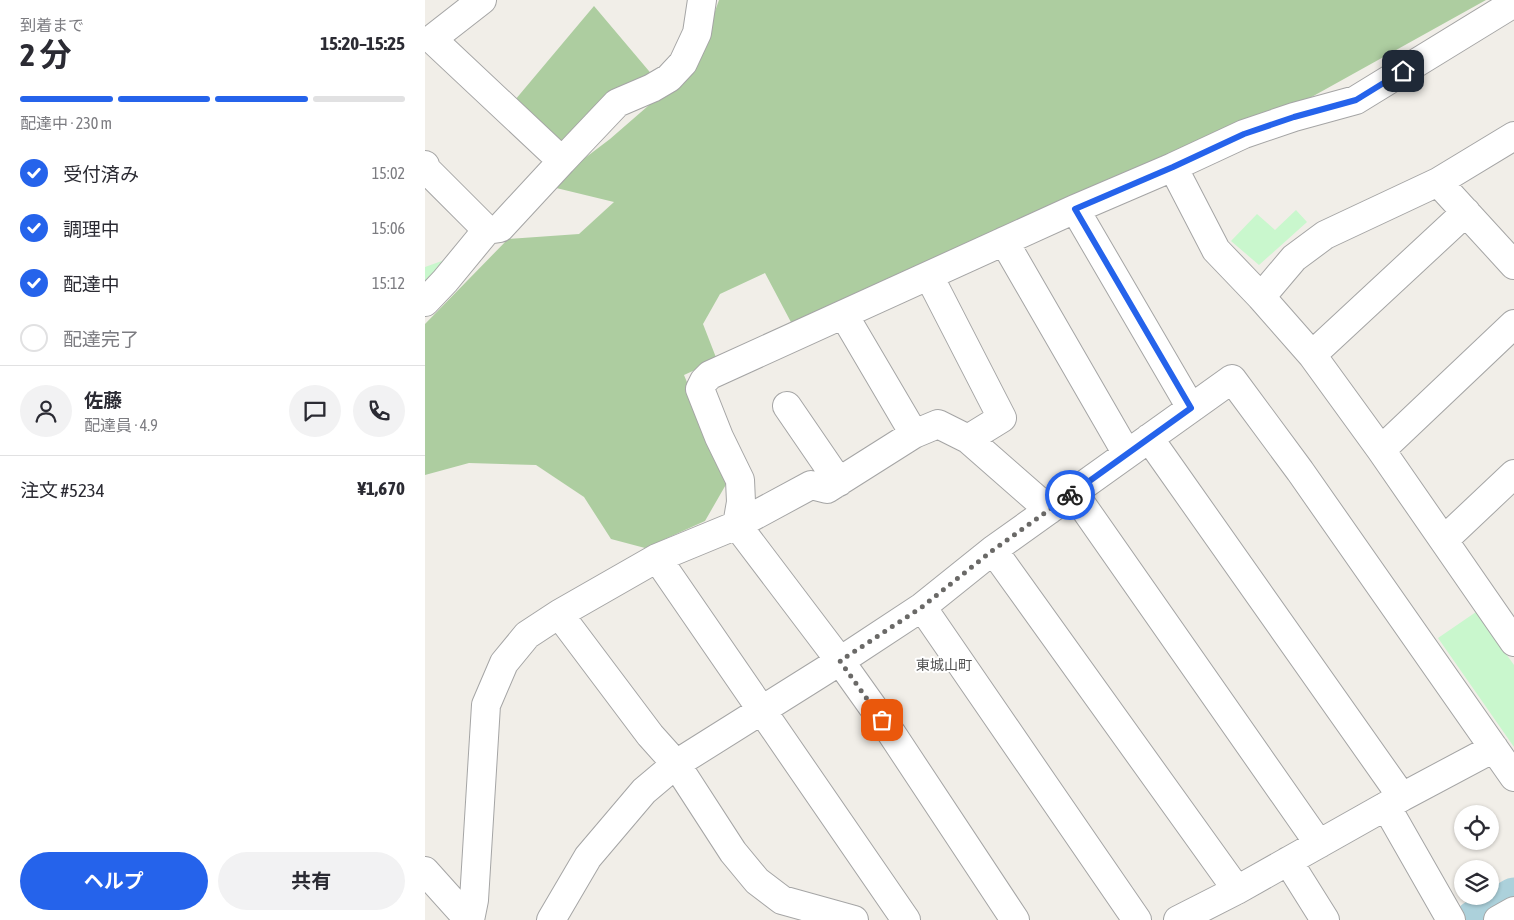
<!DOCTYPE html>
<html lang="ja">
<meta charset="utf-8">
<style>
:root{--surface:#fff;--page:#f2f2f3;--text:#2b2b33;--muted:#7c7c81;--line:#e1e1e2;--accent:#2563eb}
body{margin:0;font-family:"Asap Condensed","Noto Sans JP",sans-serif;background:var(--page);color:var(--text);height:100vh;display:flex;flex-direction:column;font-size:19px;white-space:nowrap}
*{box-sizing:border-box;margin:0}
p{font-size:16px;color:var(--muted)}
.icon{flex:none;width:28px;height:28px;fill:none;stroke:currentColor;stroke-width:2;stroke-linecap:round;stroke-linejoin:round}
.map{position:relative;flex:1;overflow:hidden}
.side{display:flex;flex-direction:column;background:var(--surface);width:425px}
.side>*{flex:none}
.fabs{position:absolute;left:1029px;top:805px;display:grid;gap:10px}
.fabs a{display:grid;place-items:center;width:45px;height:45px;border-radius:50%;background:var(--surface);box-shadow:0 1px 4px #0004;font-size:25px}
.pin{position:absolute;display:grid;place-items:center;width:42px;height:42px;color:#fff;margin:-21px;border-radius:10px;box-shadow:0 2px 8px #0006}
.courier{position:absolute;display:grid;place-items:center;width:50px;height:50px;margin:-25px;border:4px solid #2563eb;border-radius:50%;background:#fff;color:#222;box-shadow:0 1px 6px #0007}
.summary em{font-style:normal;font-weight:700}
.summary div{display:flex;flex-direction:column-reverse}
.summary{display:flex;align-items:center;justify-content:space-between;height:85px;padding:0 20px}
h1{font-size:32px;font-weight:700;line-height:38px}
.bar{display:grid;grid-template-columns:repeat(4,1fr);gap:8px 5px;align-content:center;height:60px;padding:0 20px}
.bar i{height:6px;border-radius:4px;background:var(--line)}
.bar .on{background:var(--accent)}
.bar p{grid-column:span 4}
.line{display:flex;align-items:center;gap:12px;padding:0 20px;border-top:1px solid var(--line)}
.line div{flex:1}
.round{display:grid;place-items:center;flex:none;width:52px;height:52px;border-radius:26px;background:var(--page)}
ol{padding:0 20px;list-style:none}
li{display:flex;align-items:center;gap:15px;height:55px}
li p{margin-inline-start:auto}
li .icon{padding:5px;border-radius:50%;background:var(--accent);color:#fff;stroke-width:4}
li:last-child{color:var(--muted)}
li i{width:28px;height:28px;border:2px solid var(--line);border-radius:50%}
.button{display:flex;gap:10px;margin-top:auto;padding:10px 20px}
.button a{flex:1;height:58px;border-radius:30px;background:var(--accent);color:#fff;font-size:20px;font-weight:700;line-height:58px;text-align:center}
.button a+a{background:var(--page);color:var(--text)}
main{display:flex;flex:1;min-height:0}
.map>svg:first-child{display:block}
.forest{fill:#adcda0}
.park{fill:#c9f7cd}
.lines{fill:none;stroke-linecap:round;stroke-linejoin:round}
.river{stroke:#acd1db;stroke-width:39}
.minor-casing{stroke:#a5a5a5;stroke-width:30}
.minor{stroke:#fff;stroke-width:28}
.done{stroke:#6a6967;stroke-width:5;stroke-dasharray:0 9}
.route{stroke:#2563eb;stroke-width:6}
.labels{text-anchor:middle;stroke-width:4;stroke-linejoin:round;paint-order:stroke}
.neighbourhood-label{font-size:14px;fill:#545454;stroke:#fff}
</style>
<main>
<section class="side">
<div class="summary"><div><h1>2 分</h1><p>到着まで</p></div><em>15:20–15:25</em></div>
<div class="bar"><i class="on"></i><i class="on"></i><i class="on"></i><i></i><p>配達中 · 230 m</p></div>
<ol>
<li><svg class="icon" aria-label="check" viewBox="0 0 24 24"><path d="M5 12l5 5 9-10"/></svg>受付済み<p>15:02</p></li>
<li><svg class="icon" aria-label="check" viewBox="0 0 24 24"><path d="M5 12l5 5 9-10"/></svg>調理中<p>15:06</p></li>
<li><svg class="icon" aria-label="check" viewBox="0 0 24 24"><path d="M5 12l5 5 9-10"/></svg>配達中<p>15:12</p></li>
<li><i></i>配達完了</li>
</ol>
<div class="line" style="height:90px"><a class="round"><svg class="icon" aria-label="person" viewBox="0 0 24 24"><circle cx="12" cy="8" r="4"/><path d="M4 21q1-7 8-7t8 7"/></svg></a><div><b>佐藤</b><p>配達員 · 4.9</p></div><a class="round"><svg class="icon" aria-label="chat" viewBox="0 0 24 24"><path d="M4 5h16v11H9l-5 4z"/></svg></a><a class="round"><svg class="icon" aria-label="phone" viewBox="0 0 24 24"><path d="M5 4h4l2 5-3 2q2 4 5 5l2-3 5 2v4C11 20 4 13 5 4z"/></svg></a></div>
<div class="line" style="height:65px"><div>注文 #5234</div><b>¥1,670</b></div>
<div class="button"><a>ヘルプ</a><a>共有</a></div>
</section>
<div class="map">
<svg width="1089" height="920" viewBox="0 0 1089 920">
<rect width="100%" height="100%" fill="#f1eee8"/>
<path class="forest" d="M294,0H1061L856,114L368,326L340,273L295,294L278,324L292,360L259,375L303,481L280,521L220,548L186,539L159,497L111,465L44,463L0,475V324L83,239L154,234L189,202L123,186L185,139L246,86L280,39Z
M169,6L229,77L136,147L90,100Z"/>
<path class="park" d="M871,210L882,222L834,265L806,241L832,214L850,230Z
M39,253L0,293V267Z
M1051,612L1089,665V747L1013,638Z"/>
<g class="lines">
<path class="river" d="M1049,920L1089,897"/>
<g class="minor-casing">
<path id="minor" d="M57,0L7,39L137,161L192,103L227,88L244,78L258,63L272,33L277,0
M0,165L1,169L62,230
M748,167L791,250L836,297L887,355L956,450L1089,642
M1013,182L1089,265
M650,209L766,408
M579,241L702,454
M504,276L577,418L543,439
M836,297L869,258L900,235L1013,182L1089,136
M0,302L20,281L62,230L75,228L137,161
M419,315L489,434
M887,355L1041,212
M362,406L414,482
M724,438L977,797
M956,450L1089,324
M648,492L894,844
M1019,540L1089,474
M568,550L812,890
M232,558L481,920
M497,607L712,920
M134,614L225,735L251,764L308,852L332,881L357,900L429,920
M961,806L1026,920
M863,861L900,920
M0,871L44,920
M45,920L49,900L61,705L79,663L102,635L134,614L232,558L312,525L386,485L402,489L489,434L513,424L543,439L624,510
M126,920L163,857L219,791L251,764L415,661L497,607L568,550L807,379L875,471L1089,777
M590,920L467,734L415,661L312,525L316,502L315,480L294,437L275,389L279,381L285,375L650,209L748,167L819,134L869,117L931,100L1089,3
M753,920L812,890L977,797L1069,748
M1073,920L1089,911"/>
</g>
<use href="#minor" class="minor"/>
</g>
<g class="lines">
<path class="done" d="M457,720L415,661L497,607L568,550L645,495"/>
<path class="route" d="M645,495L766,408L650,209L748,167L819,134L869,117L931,100L978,71"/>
</g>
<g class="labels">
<g class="neighbourhood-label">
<text x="519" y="670">東城山町</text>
</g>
</g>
</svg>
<div class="fabs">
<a><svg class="icon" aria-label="locate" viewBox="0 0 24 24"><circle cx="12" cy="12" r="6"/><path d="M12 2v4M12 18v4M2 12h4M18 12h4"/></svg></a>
<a><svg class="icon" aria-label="layers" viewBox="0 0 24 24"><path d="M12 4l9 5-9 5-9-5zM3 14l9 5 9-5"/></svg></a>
</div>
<div class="pin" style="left:457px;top:720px;background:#ea580c"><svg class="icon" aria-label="bag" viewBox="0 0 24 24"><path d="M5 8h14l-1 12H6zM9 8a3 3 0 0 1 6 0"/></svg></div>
<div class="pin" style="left:978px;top:71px;background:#1f2937"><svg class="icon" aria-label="home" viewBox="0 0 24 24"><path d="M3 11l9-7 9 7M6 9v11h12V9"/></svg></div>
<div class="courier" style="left:645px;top:495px"><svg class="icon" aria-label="bike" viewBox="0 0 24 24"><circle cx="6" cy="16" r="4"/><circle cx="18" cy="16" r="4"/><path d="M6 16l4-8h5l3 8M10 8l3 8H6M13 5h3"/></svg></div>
</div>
</main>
